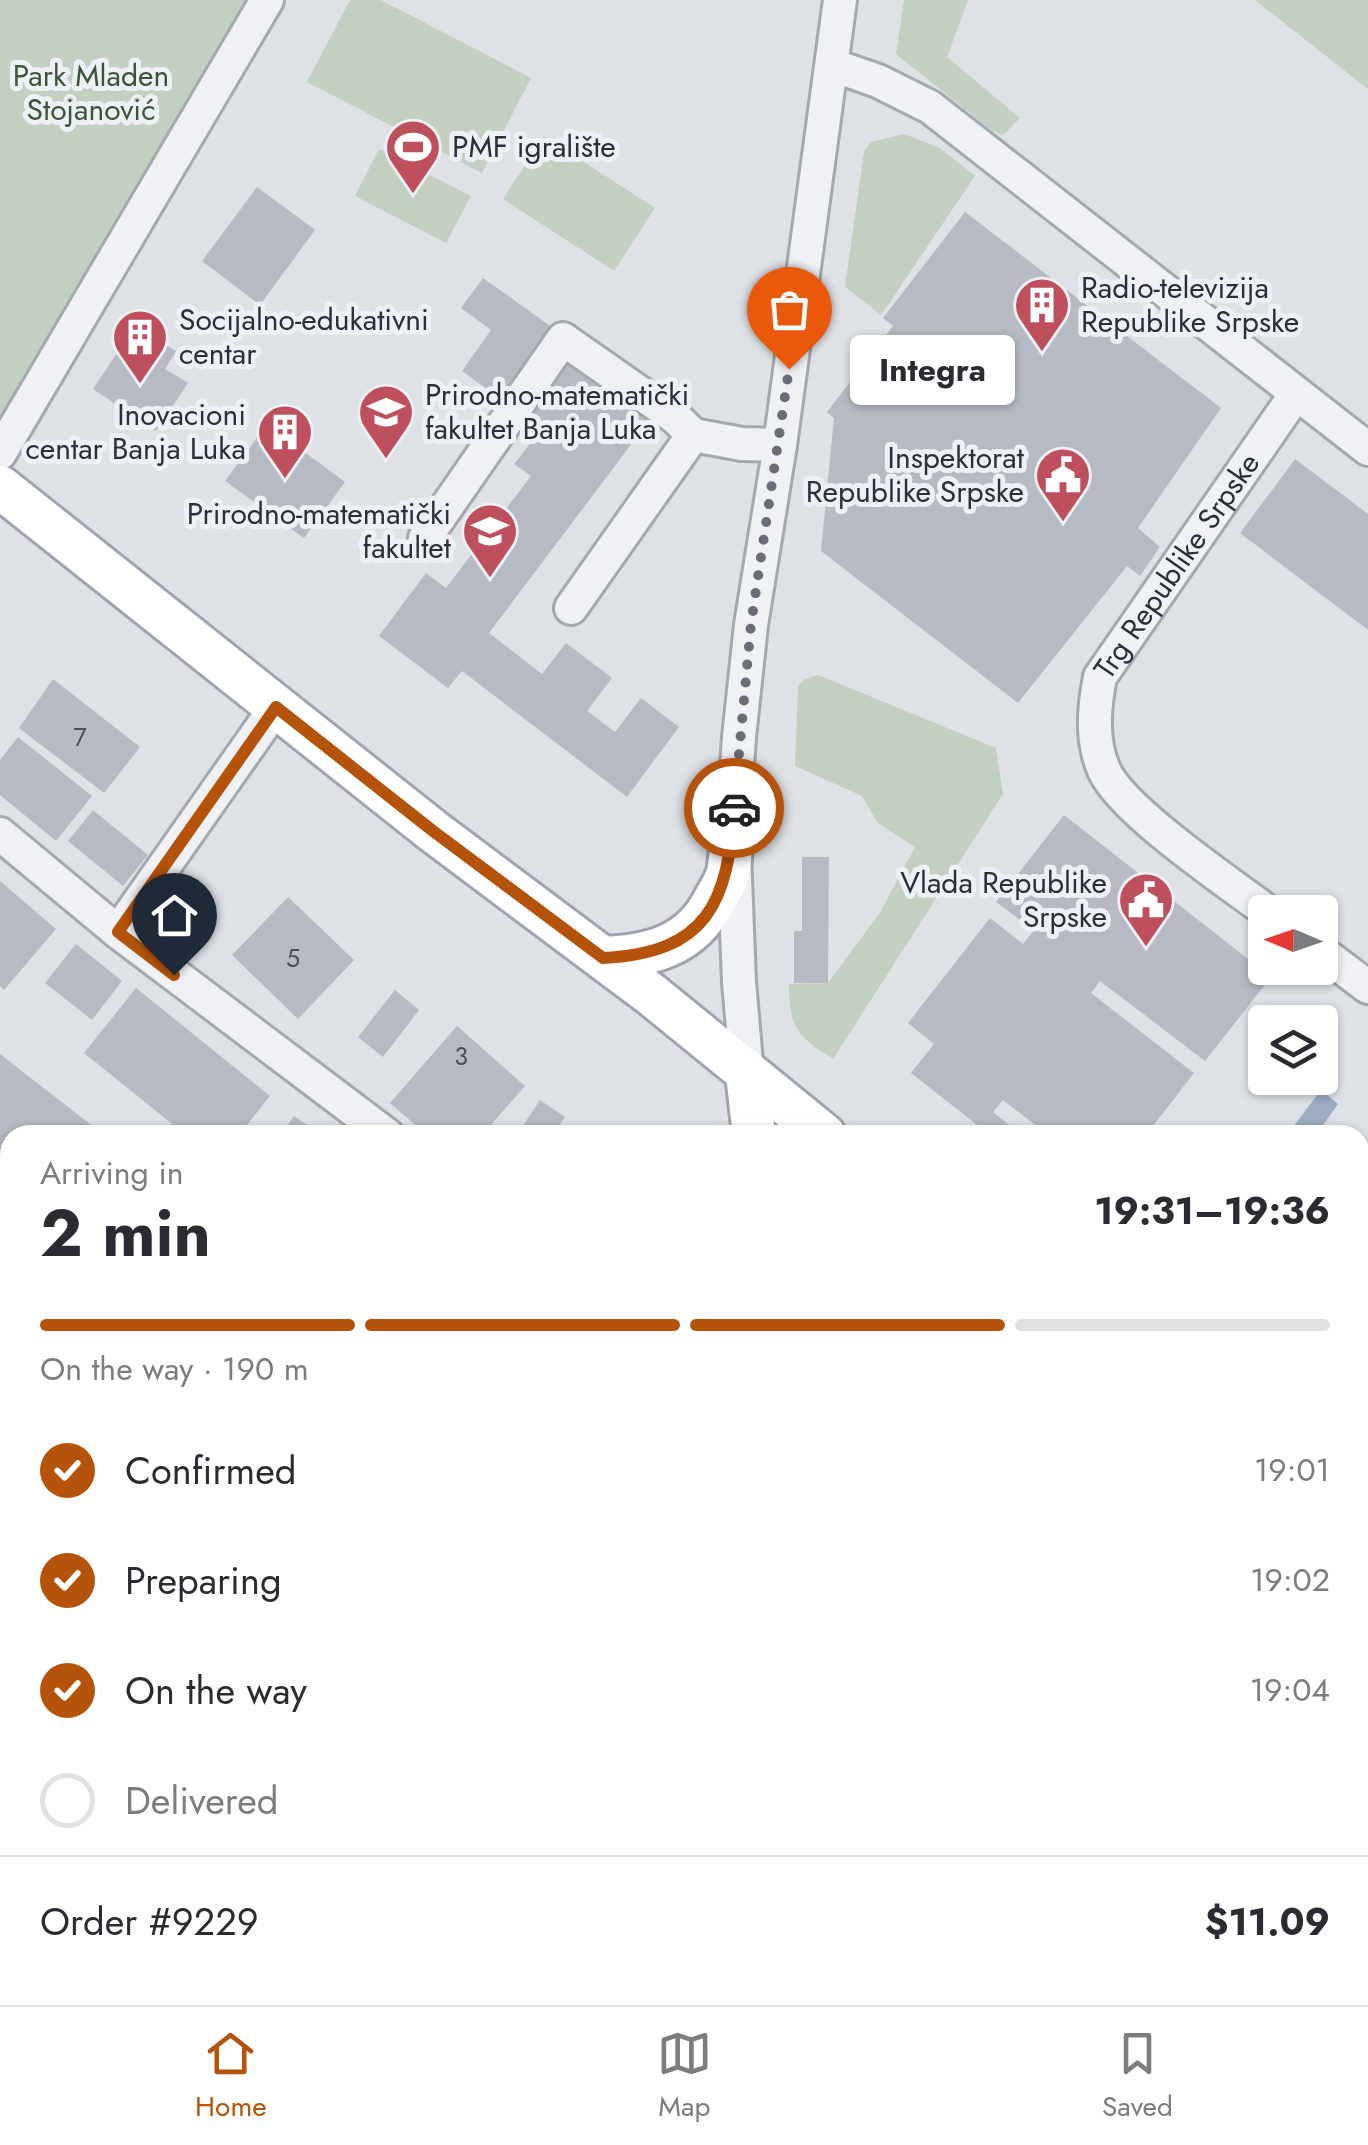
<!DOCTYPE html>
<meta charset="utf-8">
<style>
:root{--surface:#fff;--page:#f2f2f3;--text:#2b2b33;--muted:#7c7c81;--line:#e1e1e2;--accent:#b45309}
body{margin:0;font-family:Jost,sans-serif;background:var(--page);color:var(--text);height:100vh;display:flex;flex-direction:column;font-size:38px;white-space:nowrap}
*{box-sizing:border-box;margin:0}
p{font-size:32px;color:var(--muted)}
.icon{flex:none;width:55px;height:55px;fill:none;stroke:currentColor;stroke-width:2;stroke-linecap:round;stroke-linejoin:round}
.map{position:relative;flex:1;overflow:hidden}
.details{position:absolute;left:0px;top:1125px;width:1370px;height:880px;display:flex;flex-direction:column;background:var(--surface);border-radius:30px 30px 0 0;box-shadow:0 2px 8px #0004}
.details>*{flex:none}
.needle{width:65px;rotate:272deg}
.tools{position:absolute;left:1248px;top:895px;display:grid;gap:20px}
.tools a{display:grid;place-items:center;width:90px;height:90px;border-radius:10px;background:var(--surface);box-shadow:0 2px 8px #0004;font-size:50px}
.pin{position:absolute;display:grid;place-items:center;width:85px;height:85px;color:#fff;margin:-102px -42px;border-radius:50% 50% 50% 0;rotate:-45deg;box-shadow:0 0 10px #0007}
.pin .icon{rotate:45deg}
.courier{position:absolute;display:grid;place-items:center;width:100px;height:100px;margin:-50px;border:8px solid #b45309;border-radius:50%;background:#fff;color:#222;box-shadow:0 2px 12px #0007}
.bubble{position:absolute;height:70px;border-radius:10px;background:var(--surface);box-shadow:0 2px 8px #0004;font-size:32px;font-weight:700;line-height:70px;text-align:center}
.headline em{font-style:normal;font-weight:700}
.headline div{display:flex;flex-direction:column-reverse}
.headline{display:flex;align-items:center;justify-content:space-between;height:170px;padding:0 40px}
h1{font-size:65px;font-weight:700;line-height:75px}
.bar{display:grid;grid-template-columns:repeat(4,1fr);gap:15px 10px;align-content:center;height:120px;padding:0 40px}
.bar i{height:12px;border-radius:8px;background:var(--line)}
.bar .selected{background:var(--accent)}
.bar p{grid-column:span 4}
.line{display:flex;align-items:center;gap:25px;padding:0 40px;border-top:2px solid var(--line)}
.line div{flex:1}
ol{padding:0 40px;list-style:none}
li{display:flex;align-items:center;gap:30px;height:110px}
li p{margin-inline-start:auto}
li .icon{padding:10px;border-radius:50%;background:var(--accent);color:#fff;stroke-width:4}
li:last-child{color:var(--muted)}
li i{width:55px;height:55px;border:5px solid var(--line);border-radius:50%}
.tabs{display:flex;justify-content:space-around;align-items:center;height:140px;border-top:2px solid var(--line);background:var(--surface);font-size:28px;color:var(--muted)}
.tabs a{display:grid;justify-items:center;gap:5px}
.tabs .selected{color:var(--accent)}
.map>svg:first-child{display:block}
.green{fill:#c3cfc0}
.water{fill:#9cadc2}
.building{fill:#b6bac2}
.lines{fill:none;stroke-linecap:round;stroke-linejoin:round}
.minor-casing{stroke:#a4a8af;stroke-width:38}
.major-casing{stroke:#9fa5b0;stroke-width:48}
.minor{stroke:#f0f1f5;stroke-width:32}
.major{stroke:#fff;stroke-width:42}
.done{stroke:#686d77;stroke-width:10;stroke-dasharray:0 18}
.route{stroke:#b45309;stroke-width:12}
.labels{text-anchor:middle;stroke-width:10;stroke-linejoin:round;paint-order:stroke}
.number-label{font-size:25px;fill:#4c525d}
.park-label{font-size:30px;fill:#3c5538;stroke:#edf0f4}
.poi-label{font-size:30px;fill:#292f3b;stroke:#edf0f4;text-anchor:start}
.street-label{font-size:30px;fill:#292f3b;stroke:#edf0f4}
</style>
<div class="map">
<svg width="1368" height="2005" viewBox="0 0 1368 2005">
<rect width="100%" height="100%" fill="#dee1e6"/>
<path class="green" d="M0,0H253L0,435Z
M350,0H381L531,78L482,173L307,82Z
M904,0H968L947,57L1020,118L1003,135L991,130L896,54Z
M1255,0H1368V89L1359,82Z
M904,134L940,148L975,176L881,315L845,287L864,152L871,142Z
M544,136L655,208L614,271L503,199Z
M379,149L471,196L446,243L355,196Z
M818,675L996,748L1003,794L833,1059C797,1036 789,1027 789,984L828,983L881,911L915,847L878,823L862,796L795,766L798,686L805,679Z
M0,1285L10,1293V1484L0,1476Z
M10,1611V1788L0,1800V1675L5,1668L0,1663V1623Z
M65,1995H275L267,2005H78Z"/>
<path class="water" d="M1321,1090L1338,1104L1316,1135H1287Z"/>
<path class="building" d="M257,187L315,230L260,305L202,261Z
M965,212L1221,408L1138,528L1160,547L1140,576L1127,566L1018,703L821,551L834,418L827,412L893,326L883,318Z
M483,278L560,333L509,405L462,371L491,330L461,308Z
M154,337L176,351L165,369L188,383L156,431L93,389L125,341L144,354Z
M570,357L651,418L489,633L542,674L566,643L612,678L587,711L615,732L641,698L679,727L627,797L462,671L448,688L379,636L426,573L446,588L531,476L514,464L541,430L524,417Z
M267,424L345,482L304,538L225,481Z
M1295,459L1368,514V630L1240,533Z
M53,679L140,747L104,793L19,728Z
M18,737L92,796L56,841L0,795V760Z
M93,810L148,855L123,886L68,841Z
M1064,815L1271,977L1205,1061L1100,981L1091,993L1194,1073L1146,1135H1048L1003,1100L993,1112L1022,1135H990L911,1073L934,1044L908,1023L990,918L1023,944L1034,930L996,902Z
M802,857H829L828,983H794V931H802Z
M0,881L56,929L4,990L0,986Z
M288,897L354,960L298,1019L232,955Z
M76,944L122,981L92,1020L45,983Z
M136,988L270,1096L239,1135H186L84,1053Z
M395,990L419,1010L383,1057L358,1037Z
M457,1026L525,1086L482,1135H427L390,1103Z
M0,1054L104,1135H10V1167L0,1159Z
M540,1100L565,1117L553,1135H517Z
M294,1116L322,1135H281Z
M1368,1261V1347L1360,1357V1272Z
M355,1995H418L432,2005H348Z
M1054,1995H1128L1122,2005H1047Z
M1192,1995H1244L1257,2005H1199L1190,1998Z"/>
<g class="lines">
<g class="minor-casing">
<g id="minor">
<path d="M832,65L878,81L930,107L1368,449"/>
<path d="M0,453L267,0"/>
<path d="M425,538L563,339L676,418L693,435L742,444L780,445"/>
<path d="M571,608L693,435"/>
<path d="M0,834L118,932L387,1135"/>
<path id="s1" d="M1268,912C1229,883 1121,810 1104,770C1091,740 1094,708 1100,677L1296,394"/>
<path d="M118,932L276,707"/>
<path d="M1320,951L1368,987"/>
<path d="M747,1074L739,982L733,826L739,737L751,625L780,445L840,0"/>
<path d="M1360,1206L1368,1195"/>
<path d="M0,1233L10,1240"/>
<path d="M0,1501L10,1508"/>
<path d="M1360,1692L1368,1680"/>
<path d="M0,1825L10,1812"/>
<path d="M0,1969L10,1977"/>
<path d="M1360,1977L1368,1985"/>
<path d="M33,1995L46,2005"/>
<path d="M1143,2005L1150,1995"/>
<path d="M1277,2005L1286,1995"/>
</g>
</g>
<g class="major-casing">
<path id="major" d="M0,487L433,831L652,995L824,1135
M603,958C650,956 691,946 714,901C719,892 725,883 728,873C731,857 731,841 733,826
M747,1074L754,1135
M1360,1549L1368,1555
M946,1995L958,2005"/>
</g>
<use href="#minor" class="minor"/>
<use href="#major" class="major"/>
</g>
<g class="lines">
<path class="done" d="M734,808L751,624L789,369"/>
<path class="route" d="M174,975L118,932L276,707L433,831L603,958C707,953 728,903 734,808"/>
</g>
<defs>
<g id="stadium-pin" transform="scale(2.875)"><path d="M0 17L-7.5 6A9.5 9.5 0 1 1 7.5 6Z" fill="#be4f5d" stroke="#edf0f4"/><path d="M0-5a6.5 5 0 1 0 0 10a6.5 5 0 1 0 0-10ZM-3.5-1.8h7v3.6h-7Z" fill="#fff"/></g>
<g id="building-pin" transform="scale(2.875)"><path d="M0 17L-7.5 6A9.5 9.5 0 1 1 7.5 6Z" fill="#be4f5d" stroke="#edf0f4"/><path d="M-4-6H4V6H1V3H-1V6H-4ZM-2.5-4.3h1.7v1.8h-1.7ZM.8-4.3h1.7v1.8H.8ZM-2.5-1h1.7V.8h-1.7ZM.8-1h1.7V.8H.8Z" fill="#fff"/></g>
<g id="university-pin" transform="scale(2.875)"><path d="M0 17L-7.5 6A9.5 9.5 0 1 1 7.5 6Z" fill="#be4f5d" stroke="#edf0f4"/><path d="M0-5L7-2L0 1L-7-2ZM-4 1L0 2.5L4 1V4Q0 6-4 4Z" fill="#fff"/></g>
<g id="civic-pin" transform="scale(2.875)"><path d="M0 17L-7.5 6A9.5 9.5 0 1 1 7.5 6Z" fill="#be4f5d" stroke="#edf0f4"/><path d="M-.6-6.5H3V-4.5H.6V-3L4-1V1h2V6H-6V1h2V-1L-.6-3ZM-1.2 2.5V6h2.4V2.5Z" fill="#fff"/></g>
</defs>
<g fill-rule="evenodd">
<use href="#stadium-pin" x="413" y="147"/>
<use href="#building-pin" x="1042" y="305"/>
<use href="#building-pin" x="140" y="337"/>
<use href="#university-pin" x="386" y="412"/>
<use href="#building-pin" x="285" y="432"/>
<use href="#civic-pin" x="1063" y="475"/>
<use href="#university-pin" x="490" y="531"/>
<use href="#civic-pin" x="1146" y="900"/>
</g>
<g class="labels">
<g class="number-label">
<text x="80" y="746">7</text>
<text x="293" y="967">5</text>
<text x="461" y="1065">3</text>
</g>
<g class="park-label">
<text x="91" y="86">Park Mladen<tspan x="91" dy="34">Stojanović</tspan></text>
</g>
<g class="poi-label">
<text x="452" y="157">PMF igralište</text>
<text x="1081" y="298">Radio-televizija<tspan x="1081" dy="34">Republike Srpske</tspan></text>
<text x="179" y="330">Socijalno-edukativni<tspan x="179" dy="34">centar</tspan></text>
<text x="425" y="405">Prirodno-matematički<tspan x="425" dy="34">fakultet Banja Luka</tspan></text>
<text x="246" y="425" text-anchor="end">Inovacioni<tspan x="246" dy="34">centar Banja Luka</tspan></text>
<text x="1024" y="468" text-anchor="end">Inspektorat<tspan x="1024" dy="34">Republike Srpske</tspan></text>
<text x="451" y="524" text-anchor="end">Prirodno-matematički<tspan x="451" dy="34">fakultet</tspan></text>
<text x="1107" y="893" text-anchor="end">Vlada Republike<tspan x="1107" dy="34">Srpske</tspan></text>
</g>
<g class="street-label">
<text dy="10" stroke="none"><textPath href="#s1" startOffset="448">Trg Republike Srpske</textPath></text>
</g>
</g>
</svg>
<div class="tools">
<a><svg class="needle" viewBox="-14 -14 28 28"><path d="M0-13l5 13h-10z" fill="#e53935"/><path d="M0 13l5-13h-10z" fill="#7c7c81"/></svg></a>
<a><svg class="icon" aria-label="layers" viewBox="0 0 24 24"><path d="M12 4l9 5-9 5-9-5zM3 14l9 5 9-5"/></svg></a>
</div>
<div class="pin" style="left:789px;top:369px;background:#ea580c"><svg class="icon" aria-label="bag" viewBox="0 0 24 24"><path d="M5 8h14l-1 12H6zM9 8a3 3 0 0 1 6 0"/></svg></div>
<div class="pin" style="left:174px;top:975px;background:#1f2937"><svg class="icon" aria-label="home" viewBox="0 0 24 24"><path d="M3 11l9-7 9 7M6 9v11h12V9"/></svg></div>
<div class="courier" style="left:734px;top:808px"><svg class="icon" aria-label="car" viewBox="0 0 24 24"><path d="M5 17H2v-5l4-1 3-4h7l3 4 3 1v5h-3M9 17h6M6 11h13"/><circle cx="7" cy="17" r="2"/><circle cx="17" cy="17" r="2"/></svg></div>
<div class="bubble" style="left:850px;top:335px;width:165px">Integra</div>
<section class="details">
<div class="headline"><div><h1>2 min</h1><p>Arriving in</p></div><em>19:31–19:36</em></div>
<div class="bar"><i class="selected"></i><i class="selected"></i><i class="selected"></i><i></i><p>On the way · 190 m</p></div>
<ol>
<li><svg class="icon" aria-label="check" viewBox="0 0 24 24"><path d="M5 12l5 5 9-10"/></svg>Confirmed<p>19:01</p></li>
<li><svg class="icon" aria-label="check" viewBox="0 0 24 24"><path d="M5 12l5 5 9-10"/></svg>Preparing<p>19:02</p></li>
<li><svg class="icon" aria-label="check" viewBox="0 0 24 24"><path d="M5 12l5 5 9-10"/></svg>On the way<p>19:04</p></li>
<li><i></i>Delivered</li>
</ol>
<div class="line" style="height:130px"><div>Order #9229</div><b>$11.09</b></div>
</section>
</div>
<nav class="tabs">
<a class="selected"><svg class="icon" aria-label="home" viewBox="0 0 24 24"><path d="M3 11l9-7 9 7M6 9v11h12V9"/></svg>Home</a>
<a><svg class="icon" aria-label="map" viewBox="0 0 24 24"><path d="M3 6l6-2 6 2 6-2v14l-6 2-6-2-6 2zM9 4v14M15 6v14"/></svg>Map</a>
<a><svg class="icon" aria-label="saved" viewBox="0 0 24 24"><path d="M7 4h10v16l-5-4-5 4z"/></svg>Saved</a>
</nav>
